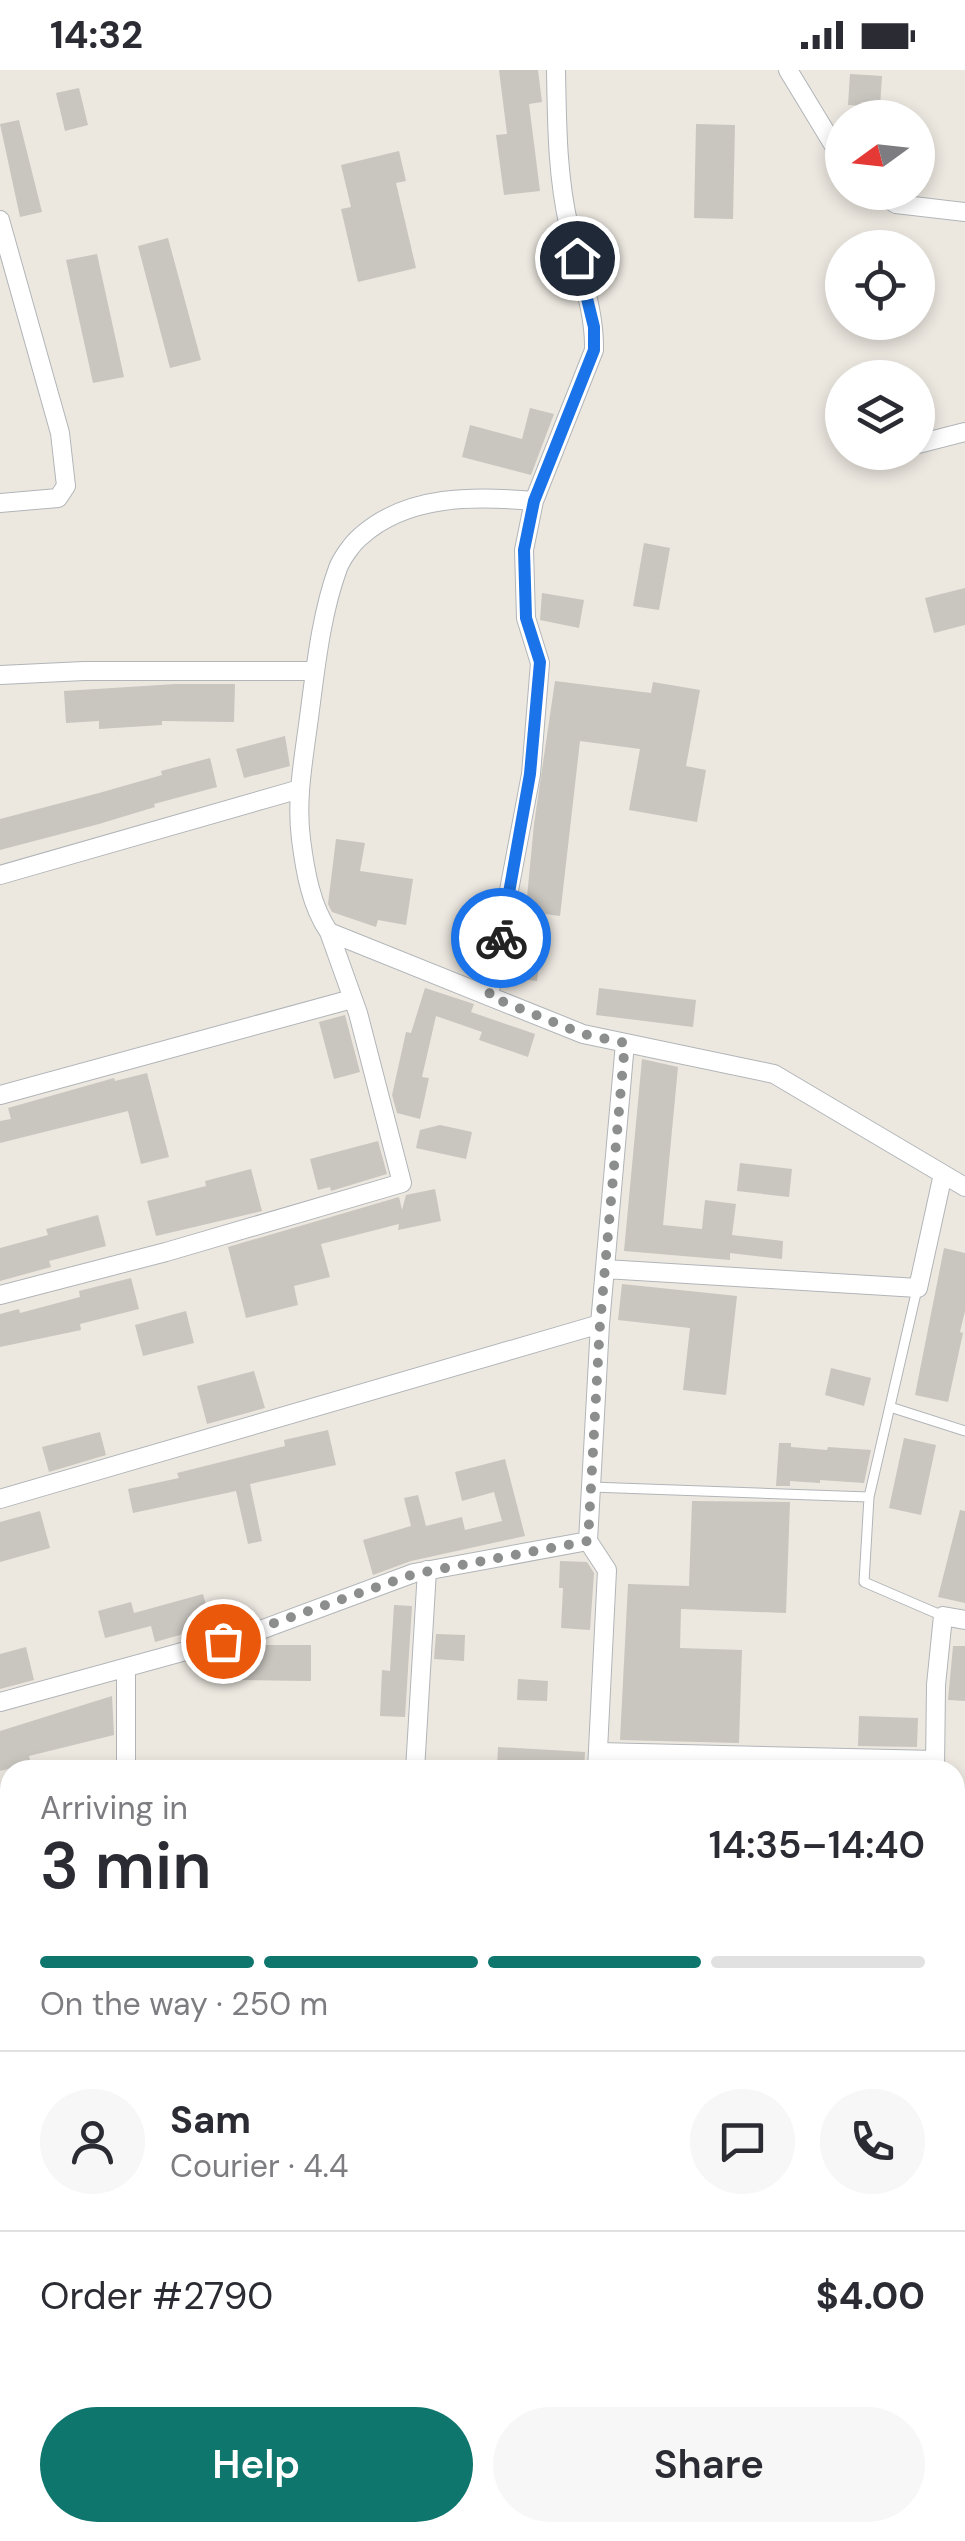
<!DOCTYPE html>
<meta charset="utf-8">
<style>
:root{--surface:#fff;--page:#f7f7f7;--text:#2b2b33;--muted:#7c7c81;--line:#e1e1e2;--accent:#0f766e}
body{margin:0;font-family:"DM Sans",sans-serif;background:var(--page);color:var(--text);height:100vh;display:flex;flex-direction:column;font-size:38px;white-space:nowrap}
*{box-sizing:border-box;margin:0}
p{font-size:32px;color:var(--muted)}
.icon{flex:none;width:55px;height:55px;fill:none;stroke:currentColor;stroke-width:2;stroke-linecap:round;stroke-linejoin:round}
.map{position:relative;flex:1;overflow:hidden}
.sheet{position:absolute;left:0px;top:1690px;width:965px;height:782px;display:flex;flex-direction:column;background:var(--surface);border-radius:30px 30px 0 0;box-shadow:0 5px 15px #0003}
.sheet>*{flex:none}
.needle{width:65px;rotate:255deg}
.tools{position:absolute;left:825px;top:30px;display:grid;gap:20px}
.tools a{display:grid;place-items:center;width:110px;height:110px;border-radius:50%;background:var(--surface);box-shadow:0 5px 15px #0003;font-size:50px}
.pin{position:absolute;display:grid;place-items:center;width:85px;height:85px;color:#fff;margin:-42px;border:5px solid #fff;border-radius:50%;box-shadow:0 2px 10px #0007}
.courier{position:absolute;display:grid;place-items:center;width:100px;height:100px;margin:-50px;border:8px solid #1a73e8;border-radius:50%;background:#fff;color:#222;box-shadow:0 2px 12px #0007}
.headline em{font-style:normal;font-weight:600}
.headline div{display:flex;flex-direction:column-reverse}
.headline{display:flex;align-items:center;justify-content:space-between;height:170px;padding:0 40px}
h1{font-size:65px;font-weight:600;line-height:75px}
.bar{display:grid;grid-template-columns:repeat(4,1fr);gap:15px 10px;align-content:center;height:120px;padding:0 40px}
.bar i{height:12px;border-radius:8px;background:var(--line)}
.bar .selected{background:var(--accent)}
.bar p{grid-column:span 4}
.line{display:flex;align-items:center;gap:25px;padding:0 40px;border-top:2px solid var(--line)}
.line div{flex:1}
.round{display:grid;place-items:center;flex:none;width:105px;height:105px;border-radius:52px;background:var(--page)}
.primary-button{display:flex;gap:20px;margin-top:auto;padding:20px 40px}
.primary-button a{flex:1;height:115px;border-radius:60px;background:var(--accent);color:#fff;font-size:40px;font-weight:600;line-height:115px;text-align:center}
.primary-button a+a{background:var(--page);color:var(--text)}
.status{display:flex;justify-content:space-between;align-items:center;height:70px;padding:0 50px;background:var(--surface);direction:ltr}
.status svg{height:28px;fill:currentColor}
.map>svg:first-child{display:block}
.building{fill:#c9c5bf}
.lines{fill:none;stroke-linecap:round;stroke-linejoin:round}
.lane-casing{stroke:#b1b5b8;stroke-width:11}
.street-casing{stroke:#b1b5b8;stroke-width:20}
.lane{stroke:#fff;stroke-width:9}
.street{stroke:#fff;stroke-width:18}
.done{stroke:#8c8e8e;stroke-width:10;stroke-dasharray:0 18}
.route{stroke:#1a73e8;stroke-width:12}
</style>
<div class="status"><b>14:32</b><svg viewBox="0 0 49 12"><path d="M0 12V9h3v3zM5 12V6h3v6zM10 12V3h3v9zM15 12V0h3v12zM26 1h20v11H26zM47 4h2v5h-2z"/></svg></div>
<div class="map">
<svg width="965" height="2471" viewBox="0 0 965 2471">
<rect width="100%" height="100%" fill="#ece8e0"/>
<path class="building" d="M499,0H538L542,32L529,34L540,121L504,125L496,65L507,64Z
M850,4L882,6L880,37L848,35Z
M79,18L88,55L65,61L56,23Z
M19,50L42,142L20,147L0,54Z
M696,54L735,55L733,149L694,148Z
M399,81L406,111L396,113L416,198L358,212L341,139L351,137L341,95Z
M168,168L201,290L170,298L138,176Z
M97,184L124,307L93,313L66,190Z
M530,338L554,344L531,405L462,387L470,355L522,369Z
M644,473L670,478L659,540L633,536Z
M965,518V555L934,563L925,528Z
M542,523L584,530L579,558L540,550Z
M555,611L651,623L653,612L700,620L686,696L706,700L697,752L629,740L640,679L580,671L560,846L545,844L537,911L512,908L520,848H525L534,754Z
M176,614H235L234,652L162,651V655L99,659V651L66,653L64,621Z
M285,666L290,696L244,708L236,679Z
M210,688L217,717L154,734L155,737L99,754L0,780V749L99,723L162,705L161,701Z
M336,769L365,773L360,801L413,809L406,855L378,850L376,857L332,842L328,834Z
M425,918L474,934L471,942L535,964L528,987L479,970L482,962L436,946L422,1007L429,1008L420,1049L397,1043L392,1025L406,962L411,963Z
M599,918L696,930L693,957L596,945Z
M345,945L360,1002L334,1009L319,952Z
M642,989L678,997L663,1155L702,1159L705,1130L736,1134L732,1165L783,1171L782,1189L730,1183V1190L624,1181Z
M147,1003L169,1087L141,1094L128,1041L0,1073V1051L11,1049L8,1038L114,1008L115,1011Z
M440,1055L472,1062L466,1089L416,1078L420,1060Z
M378,1071L387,1104L331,1121L330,1117L318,1120L310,1089Z
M740,1093L792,1099L789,1127L737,1121Z
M251,1099L262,1141L156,1166L147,1131L206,1116L205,1111Z
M435,1119L441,1151L398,1160L399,1154L321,1174L330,1207L294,1216L298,1235L246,1248L228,1177L399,1127L402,1140L406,1125Z
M98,1145L106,1176L49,1191L51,1197L0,1211V1178L48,1165L46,1159Z
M944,1178L965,1183V1241L960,1262L963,1263L948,1332L915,1325Z
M131,1208L139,1239L80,1254L81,1260L0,1277V1244L19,1239L20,1243L80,1227L79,1221Z
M622,1214L737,1226L726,1325L683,1320L690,1258L618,1250Z
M186,1241L194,1273L143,1286L135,1255Z
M831,1298L871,1308L864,1336L825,1325Z
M254,1301L265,1338L207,1354L197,1316Z
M328,1360L336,1395L250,1414L262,1471L248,1474L236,1421L133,1443L128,1419L179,1408L177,1403L285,1376L284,1370Z
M100,1362L106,1385L49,1402L42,1377Z
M904,1368L936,1375L921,1445L889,1438Z
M779,1373H791V1377L827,1380L828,1377L871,1380L864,1413L820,1410V1413L790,1411V1416H776Z
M505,1389L525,1466L411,1491L373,1505L363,1470L411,1456L404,1428L418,1425L426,1456L462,1447L465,1460L502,1451L494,1422L462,1431L455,1402Z
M692,1431L790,1432L786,1543L681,1539L680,1578L742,1580L739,1673L620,1670L628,1514L689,1516Z
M960,1440L965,1441V1533L938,1527Z
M40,1441L50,1478L0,1492V1452Z
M560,1491L587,1492L594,1503L590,1560L561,1558L563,1518H559Z
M203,1524L212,1556L155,1572L151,1556L105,1568L98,1541L131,1532L134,1543Z
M394,1535L412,1536L405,1647L380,1646L382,1600L390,1601Z
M436,1564L465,1565L464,1591L434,1589Z
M254,1575H311V1611L242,1610V1579Z
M953,1576H965V1631L948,1630Z
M26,1577L34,1610L0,1619V1584Z
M518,1609L548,1611L547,1631L517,1630Z
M112,1626L114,1665L29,1686L31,1693L0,1701V1661Z
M859,1646L918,1648L917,1677L858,1676Z
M498,1677L585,1682L584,1700H497Z"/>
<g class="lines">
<g class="lane-casing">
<path id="lane" d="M890,1337L965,1361
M591,1417L869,1427L917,1219
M869,1427L864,1512L943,1546
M955,2230H965
M264,2471V2462"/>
</g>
<g class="street-casing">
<path id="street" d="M788,0L842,89
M878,122L896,134L965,142
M0,150L60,363L66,416L58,428L0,433
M918,374L965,362
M534,431C476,426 407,424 360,467C352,474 342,488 338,498C320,547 315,604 308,655C303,692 296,731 301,769C305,801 311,836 329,862L583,964L774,1004L965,1117
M0,605L84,601H315
M0,805L300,719
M489,926L531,704L540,593L526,548L524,480L534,431L594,280C595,238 578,198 569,157C557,105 557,53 556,0
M0,1025L352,929
M605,1199L918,1218L943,1104
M0,1225L166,1182L402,1113L358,943L329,862
M0,1429L600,1254
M0,1632L255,1562L414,1503L588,1471
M598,1682L935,1690
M126,1700V1598
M415,1700L427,1500
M597,1700L607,1500L588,1471L600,1254L625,973
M935,1700L936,1615L943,1546L965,1550
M0,1890L10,1892
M955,2043H965
M958,2323L965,2332
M0,2381L10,2379
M50,2462L51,2471
M782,2471L783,2462"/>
</g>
<use href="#lane" class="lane"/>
<use href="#street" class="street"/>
</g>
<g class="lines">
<path class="done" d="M223,1571L414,1504L588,1471L600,1254L625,973L583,964L489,926L501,868"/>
<path class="route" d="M501,868L530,704L540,592L526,548L524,480L534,431L594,280V257L577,188"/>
</g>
</svg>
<div class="tools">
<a><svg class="needle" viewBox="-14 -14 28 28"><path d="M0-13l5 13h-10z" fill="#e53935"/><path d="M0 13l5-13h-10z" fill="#7c7c81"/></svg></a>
<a><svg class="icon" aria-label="locate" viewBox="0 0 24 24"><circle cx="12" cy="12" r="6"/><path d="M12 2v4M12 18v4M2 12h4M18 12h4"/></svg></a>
<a><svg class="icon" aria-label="layers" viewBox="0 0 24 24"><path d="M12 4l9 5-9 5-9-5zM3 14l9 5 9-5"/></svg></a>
</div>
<div class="pin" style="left:223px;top:1571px;background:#ea580c"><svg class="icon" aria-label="bag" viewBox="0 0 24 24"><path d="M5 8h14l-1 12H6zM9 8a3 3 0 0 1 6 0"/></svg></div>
<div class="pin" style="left:577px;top:188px;background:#1f2937"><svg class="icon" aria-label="home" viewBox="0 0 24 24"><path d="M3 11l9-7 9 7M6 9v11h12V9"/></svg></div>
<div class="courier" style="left:501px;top:868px"><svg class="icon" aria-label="bike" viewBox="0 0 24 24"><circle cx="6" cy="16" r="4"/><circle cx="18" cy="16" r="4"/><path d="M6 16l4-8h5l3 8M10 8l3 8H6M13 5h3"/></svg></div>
<section class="sheet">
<div class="headline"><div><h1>3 min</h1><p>Arriving in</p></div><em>14:35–14:40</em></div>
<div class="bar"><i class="selected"></i><i class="selected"></i><i class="selected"></i><i></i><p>On the way · 250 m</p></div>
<div class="line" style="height:180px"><a class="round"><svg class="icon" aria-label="person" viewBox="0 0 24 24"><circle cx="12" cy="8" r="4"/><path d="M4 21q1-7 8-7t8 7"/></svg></a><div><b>Sam</b><p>Courier · 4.4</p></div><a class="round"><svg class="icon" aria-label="chat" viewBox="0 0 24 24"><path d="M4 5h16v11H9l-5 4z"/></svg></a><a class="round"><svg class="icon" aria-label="phone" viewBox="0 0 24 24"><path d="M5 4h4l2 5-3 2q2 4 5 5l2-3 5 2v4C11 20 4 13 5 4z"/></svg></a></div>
<div class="line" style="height:130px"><div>Order #2790</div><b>$4.00</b></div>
<div class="primary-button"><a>Help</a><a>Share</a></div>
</section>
</div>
